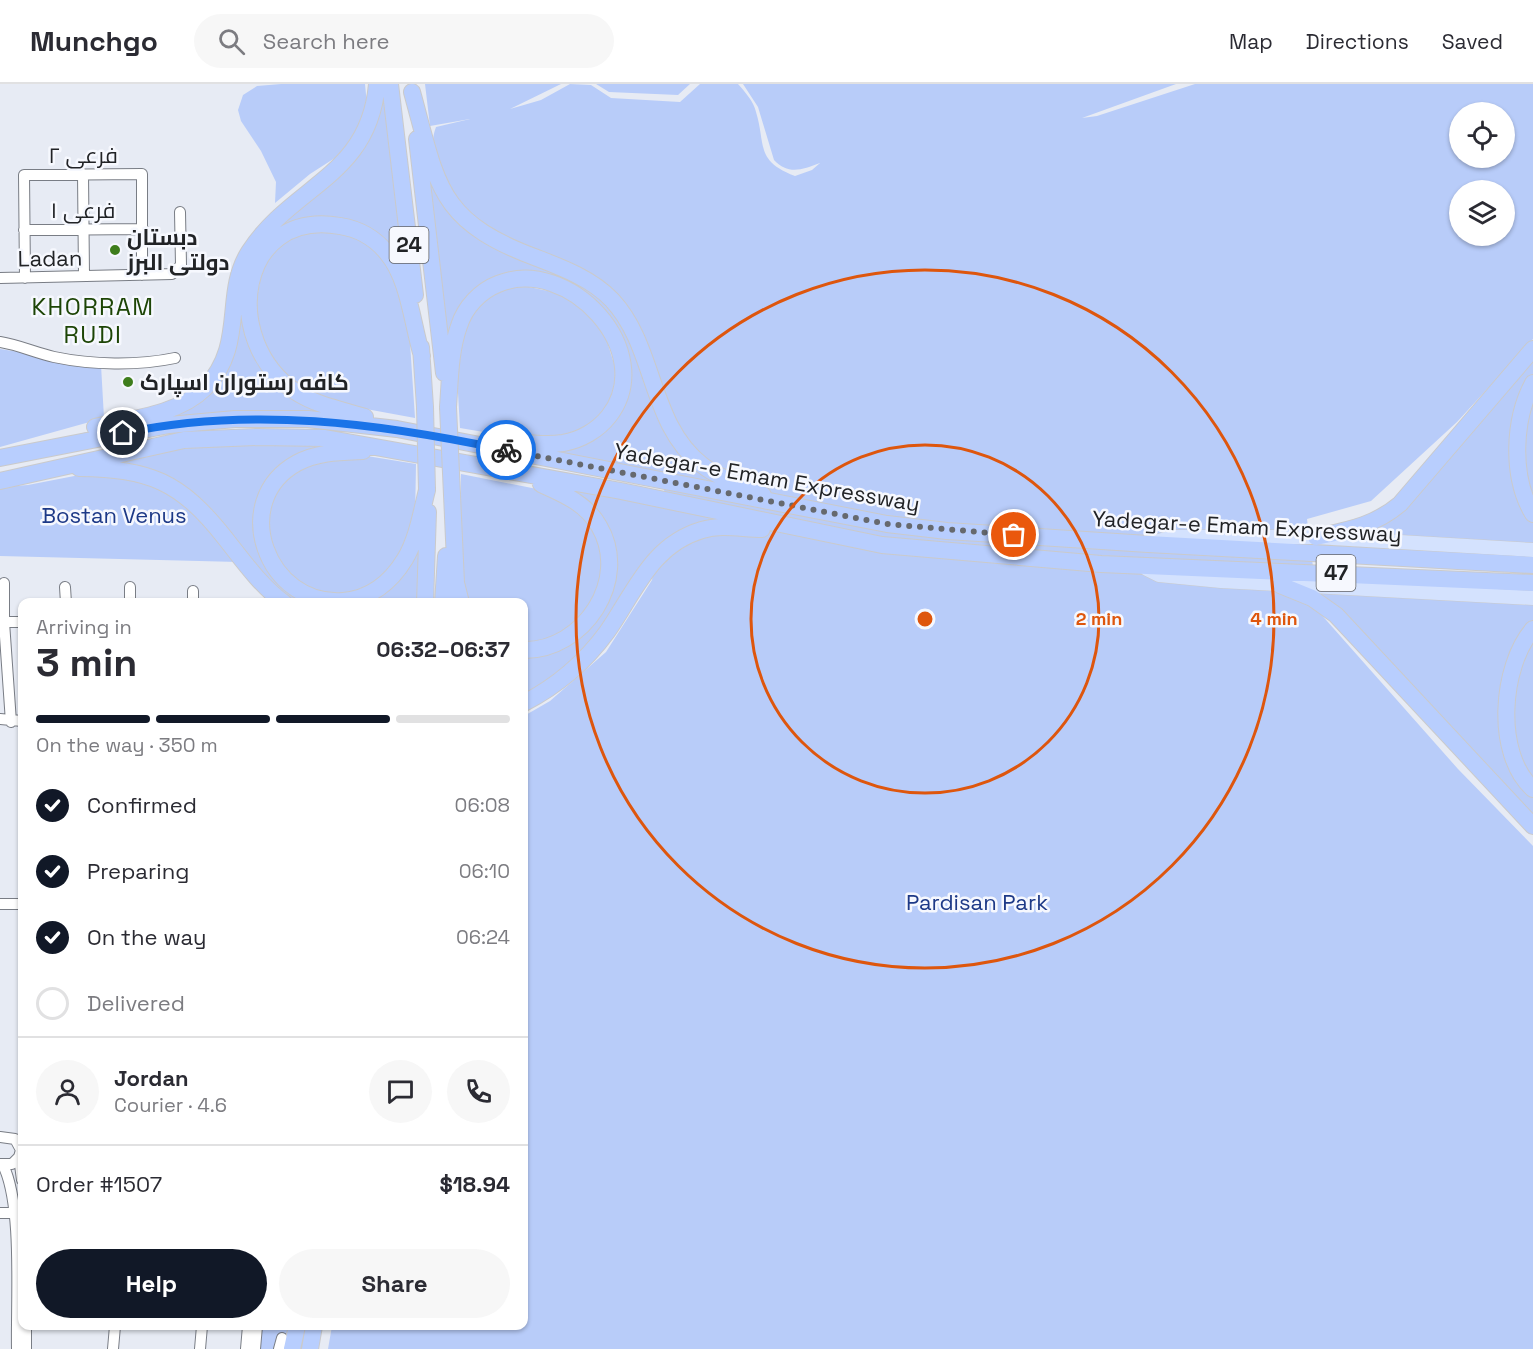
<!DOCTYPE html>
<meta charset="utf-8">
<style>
:root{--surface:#fff;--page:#f7f7f7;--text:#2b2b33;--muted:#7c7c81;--line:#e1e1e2;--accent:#111827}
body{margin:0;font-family:"Space Grotesk",Cairo,sans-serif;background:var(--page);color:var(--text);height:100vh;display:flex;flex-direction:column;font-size:22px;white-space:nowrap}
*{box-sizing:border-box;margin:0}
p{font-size:20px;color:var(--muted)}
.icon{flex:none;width:33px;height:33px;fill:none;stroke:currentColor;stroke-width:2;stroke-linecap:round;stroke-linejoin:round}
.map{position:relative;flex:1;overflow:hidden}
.sheet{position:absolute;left:18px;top:514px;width:510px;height:732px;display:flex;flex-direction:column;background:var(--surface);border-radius:12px;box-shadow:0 2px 4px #0004}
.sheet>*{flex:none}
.fabs{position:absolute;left:1449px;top:18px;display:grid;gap:12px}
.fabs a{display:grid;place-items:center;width:66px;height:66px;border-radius:50%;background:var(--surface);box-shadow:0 2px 4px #0004;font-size:30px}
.pin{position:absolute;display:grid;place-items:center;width:51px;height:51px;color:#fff;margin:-26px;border:3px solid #fff;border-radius:50%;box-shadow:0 2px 6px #0007}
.courier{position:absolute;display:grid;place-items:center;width:60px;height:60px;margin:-30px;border:4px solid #1a73e8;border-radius:50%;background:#fff;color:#222;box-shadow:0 2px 8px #0007}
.head em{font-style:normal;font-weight:600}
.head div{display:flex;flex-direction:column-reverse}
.head{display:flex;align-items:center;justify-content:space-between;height:102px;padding:0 18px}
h1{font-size:39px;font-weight:600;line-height:45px}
.bar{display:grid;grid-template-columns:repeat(4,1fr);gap:9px 6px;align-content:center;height:72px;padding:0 18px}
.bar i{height:8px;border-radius:4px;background:var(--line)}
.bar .current{background:var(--accent)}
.bar p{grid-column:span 4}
.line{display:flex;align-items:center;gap:15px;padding:0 18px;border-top:2px solid var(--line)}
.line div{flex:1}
.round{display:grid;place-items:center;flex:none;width:63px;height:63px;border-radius:32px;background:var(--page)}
ol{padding:0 18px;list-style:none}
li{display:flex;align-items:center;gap:18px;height:66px}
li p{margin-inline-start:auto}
li .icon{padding:6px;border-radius:50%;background:var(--accent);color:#fff;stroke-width:4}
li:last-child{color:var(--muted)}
li i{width:33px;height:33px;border:3px solid var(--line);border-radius:50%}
.cta{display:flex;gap:12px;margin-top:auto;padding:12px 18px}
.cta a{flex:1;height:69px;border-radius:36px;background:var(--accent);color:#fff;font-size:24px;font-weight:600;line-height:69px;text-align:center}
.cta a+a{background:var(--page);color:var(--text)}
header{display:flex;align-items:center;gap:36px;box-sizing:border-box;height:84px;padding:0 30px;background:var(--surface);border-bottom:2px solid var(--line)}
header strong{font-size:28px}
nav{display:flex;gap:33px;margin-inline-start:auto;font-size:21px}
.search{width:420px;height:54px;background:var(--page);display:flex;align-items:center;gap:15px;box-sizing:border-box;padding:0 21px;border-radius:33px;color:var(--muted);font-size:22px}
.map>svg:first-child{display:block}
.green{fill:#b8ccf9;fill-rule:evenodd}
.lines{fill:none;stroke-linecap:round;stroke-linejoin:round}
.minor-casing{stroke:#797d85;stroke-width:12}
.major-casing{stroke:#cacacb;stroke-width:15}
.highway-casing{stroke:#cacacb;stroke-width:18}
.minor{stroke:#fff;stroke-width:10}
.major{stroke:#d4e2fe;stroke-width:14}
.highway{stroke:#b8cefe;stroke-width:16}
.highway-bridge-casing{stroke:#cacacb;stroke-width:18;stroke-linecap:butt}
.highway-bridge{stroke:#b8cefe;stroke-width:16}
.done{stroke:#66696e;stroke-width:6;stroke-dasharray:0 10.8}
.route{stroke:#1a73e8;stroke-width:8}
.ring{fill:none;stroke:#de560d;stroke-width:3}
.poi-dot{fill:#3e7d1c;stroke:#f6f8fe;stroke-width:2}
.labels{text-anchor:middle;stroke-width:5;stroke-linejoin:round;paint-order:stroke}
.shield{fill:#f6f8fe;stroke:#616367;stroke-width:1.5}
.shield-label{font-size:21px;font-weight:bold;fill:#212326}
.street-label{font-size:22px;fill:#212326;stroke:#f6f8fe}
.poi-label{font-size:22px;font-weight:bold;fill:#212326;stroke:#f6f8fe;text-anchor:start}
.park-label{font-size:22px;fill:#1d3987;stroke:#f6f8fe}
.neighbourhood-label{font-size:24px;letter-spacing:1.5px;fill:#1d4506;stroke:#f6f8fe}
.centre{fill:#de560d;stroke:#f6f8fe;stroke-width:3}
.ring-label{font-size:18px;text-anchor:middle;font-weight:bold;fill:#de560d;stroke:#f6f8fe;stroke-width:5;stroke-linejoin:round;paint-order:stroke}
</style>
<header>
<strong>Munchgo</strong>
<div class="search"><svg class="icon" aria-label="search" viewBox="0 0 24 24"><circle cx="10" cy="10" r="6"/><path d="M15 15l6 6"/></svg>Search here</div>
<nav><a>Map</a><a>Directions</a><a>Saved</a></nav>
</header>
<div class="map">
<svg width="1533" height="1265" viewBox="0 0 1533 1265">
<rect width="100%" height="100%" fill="#e7ebf4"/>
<path class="green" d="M281,0H365L368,31L352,63L310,90L275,119L276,98L261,67L241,37L238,26L243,11L257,2Z
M382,0L407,171L403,188L339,138L266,162L250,255L328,330L18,367L101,344L209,305L258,162L349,78Z
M425,0H561L510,25L541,16L570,0L591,1L611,14L680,18L700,0H738C745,8 754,18 756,28C766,61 755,77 795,92L812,86L820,79C802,86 788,91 774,76L758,23L743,0H1176L1082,34L1097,32L1195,0H1533V255L1457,338L1371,417L1307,435L1316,507L1533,516C1533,522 1533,533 1533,539C1529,550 1516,561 1512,575C1498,616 1496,680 1533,709V738L1355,546L1337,527L1317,513L1319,528L1458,685L1533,762V1265H328L332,1242H524V632L550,617L606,568L652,496L656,469C629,487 616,526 597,552C577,580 553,597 524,614V569C594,570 643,482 593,426C582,413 566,407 550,400L662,422L666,393L480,356C530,362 595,377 621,319C667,214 451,110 449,287L421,53C446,149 470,149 554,185C577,195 598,205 614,224C647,261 644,314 671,353C678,327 667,317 658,293C645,260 633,228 605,204C592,193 577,187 561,181C508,159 463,145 440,86C434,71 430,59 436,43L470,35L430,42ZM1460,28H1504V74H1460ZM1460,106H1504V152H1460Z
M596,0H690L678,11L609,8Z
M317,145L358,152L393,184L409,244L415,334L339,320L289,297L257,252L255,195L281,158Z
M515,200L567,211L603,245L619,295L607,327L576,351L519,354L460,344L456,274L460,251L480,217Z
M0,265L101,281L104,334L0,363Z
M1533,270V293L1515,350L1533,438V461L1345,451L1367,445Z
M1533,307V422L1528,412L1523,347Z
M237,358L356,364L287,380L258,455L319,519H291L220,442L117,380L150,369Z
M367,372L416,380L415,436L397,481L362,508L317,511L281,487L266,438L277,403L301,381Z
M100,387L176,408L239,478L0,472V403L28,401Z
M461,390L542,406L568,417L595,445L604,482L593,521L568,549L524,561V519H465L459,471Z
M418,453L420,519H355Z
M1533,548V700L1523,688L1509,633L1528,554Z
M257,1242H291L286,1265H255Z"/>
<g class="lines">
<g class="minor-casing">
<path id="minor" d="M83,90L84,192
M24,146L143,145
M0,194L172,190L181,181L180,128
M25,194L24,91L142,90V191
M0,258C19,261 36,269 54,273C92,281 137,282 175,274
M4,499V538L11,638
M65,503L66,519
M130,503V519
M193,519V507
M0,538H22
M0,635L22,637
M0,820H22
M0,1053L15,1055L21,1066L19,1073L12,1080H0
M22,1071L19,1073L22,1096
M0,1081H3C23,1121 16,1217 17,1265
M0,1129H15
M26,1242V1265
M113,1265L115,1242
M200,1265L202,1242
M246,1265L248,1242
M255,1265L257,1242
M279,1265L282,1254"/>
</g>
<g class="major-casing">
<path id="major" d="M1155,458L1173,453H1316L1533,466
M1147,485L1159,491L1221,497L1533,514"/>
</g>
<g class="highway-casing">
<path id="highway" d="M390,0L415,211
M412,8C438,102 437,137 537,174C563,184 592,195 612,216C656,263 649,340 702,381C720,395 743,401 763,411
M417,55L444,289
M421,263L425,323
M1533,299C1513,336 1511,393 1533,430
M448,323C450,296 450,267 459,242C465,223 480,207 498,200C568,171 659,267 609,332C598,346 581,356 563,359C542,362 520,358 500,355
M365,333C342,326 316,321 296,308C219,257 238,124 340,142C359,145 375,154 387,169C409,195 412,239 422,272
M95,343C130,335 178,331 205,304C247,260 222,211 249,168C292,101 369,93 377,0
M363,367C340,368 318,368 297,379C228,417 267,523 343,517C370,515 391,498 405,475C417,455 421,430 427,406
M0,374L169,341L235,335H308L397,345L887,440L947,447L1148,460L1533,481
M79,384C150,385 180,397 225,454C244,478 260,501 284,519
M0,397L184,356L257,353L325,354L621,407L882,461L1101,480L1533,499
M452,411L456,499L461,519
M1316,453C1348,446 1374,442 1400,420L1533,265
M1280,501L1312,514L1336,531L1533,742
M425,519L428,428
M443,519L446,472
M1533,545C1501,582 1494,670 1533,705
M524,566C583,567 631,496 599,442C586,419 563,410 541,400
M524,619C557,602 585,578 607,548C635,508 651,461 702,446C722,440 742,445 762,445
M292,1265L297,1242
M310,1265L314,1242"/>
</g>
<use href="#minor" class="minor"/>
<use href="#major" class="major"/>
<use href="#highway" class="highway"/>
<g class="highway-bridge-casing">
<path id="highway-bridge" d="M425,323L427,406
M448,323L452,411"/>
</g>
<use href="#highway-bridge" class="highway-bridge"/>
</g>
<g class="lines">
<path class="done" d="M506,366L887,440L1014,451"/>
<path class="route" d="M123,349C252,322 378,339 506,366"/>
</g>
<g class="ring">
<circle cx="925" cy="535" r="174"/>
<circle cx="925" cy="535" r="349"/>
</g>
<g class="poi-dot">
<circle cx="115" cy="166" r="6"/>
<circle cx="128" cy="298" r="6"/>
</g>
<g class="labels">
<g class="shield">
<rect x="389.5" y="143" width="39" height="36" rx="4.5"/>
<rect x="1316.5" y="471" width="39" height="36" rx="4.5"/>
</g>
<g class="shield-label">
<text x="409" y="168">24</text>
<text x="1336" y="496">47</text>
</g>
<g class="street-label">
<text x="83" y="79">فرعی ۲</text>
<text x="83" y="134">فرعی ۱</text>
<text transform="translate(50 174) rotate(-1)" y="8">Ladan</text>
<text transform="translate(767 393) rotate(10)" y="8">Yadegar-e Emam Expressway</text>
<text transform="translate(1247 442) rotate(3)" y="8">Yadegar-e Emam Expressway</text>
</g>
<g class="poi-label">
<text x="127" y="161">دبستان<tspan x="127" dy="25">دولتی البرز</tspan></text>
<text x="140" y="306">کافه رستوران اسپارک</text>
</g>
<g class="park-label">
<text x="114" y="439">Bostan Venus</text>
<text x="977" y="826">Pardisan Park</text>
</g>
<g class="neighbourhood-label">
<text x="93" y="231">KHORRAM<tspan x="93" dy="28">RUDI</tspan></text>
</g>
</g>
<circle cx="925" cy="535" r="9" class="centre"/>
<g class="ring-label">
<text x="1099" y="541">2 min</text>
<text x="1274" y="541">4 min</text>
</g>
</svg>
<div class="fabs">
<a><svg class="icon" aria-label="locate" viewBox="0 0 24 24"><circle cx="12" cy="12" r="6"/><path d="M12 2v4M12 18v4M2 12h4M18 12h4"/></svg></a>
<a><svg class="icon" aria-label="layers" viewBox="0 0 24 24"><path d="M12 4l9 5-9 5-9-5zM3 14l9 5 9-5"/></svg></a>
</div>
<div class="pin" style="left:1014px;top:451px;background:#ea580c"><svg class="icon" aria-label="bag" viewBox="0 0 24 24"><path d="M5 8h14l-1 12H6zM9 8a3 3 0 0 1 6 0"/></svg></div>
<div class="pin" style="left:123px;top:349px;background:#1f2937"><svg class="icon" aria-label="home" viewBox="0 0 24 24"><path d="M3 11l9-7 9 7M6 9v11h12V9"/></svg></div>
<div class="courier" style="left:506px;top:366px"><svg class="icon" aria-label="bike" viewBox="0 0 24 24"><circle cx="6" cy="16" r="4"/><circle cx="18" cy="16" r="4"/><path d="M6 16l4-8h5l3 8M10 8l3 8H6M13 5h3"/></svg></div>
<section class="sheet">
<div class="head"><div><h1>3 min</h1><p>Arriving in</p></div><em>06:32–06:37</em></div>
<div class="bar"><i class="current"></i><i class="current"></i><i class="current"></i><i></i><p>On the way · 350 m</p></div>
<ol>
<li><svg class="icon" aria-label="check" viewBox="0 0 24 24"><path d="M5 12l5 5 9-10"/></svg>Confirmed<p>06:08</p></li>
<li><svg class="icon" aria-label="check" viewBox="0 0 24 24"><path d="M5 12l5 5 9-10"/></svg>Preparing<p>06:10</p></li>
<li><svg class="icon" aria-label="check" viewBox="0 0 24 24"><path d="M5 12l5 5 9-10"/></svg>On the way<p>06:24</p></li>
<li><i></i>Delivered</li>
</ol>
<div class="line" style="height:108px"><a class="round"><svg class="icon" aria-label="person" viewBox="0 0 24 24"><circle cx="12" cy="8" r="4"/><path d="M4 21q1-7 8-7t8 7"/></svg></a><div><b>Jordan</b><p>Courier · 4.6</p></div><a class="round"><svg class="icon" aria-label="chat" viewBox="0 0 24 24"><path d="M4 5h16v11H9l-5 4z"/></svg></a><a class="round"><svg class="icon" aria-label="phone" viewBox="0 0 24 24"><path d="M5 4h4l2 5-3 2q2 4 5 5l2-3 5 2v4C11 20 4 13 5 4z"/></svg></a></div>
<div class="line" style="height:78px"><div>Order #1507</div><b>$18.94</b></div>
<div class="cta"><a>Help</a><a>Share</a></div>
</section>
</div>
